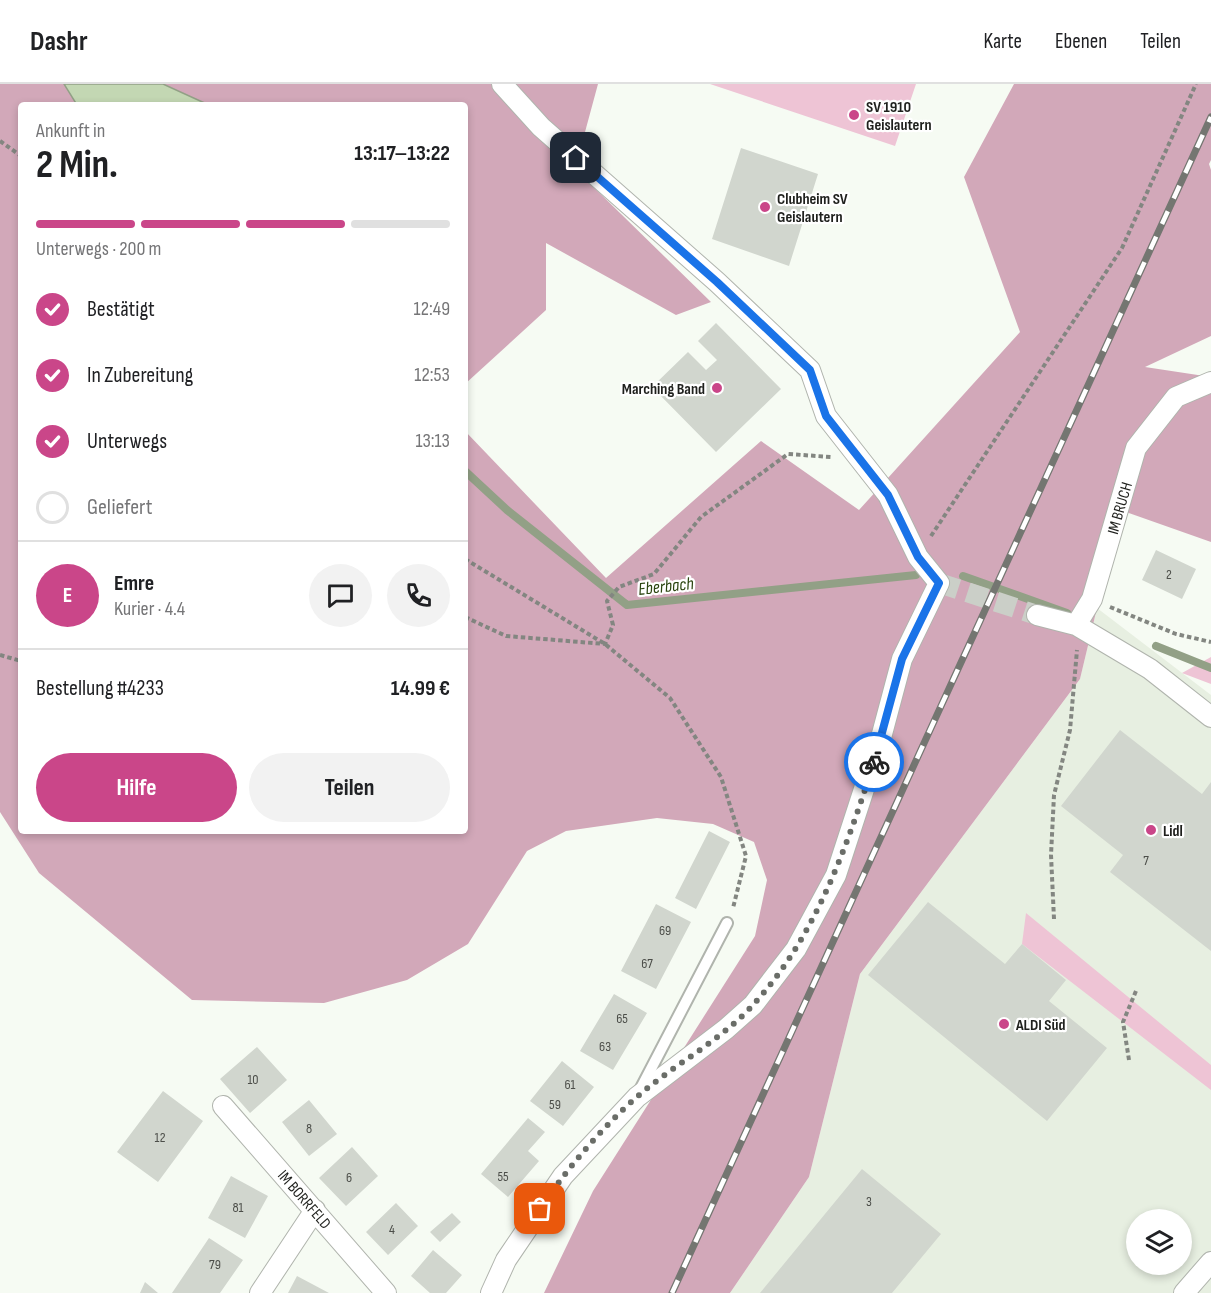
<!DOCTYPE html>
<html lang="de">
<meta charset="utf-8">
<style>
:root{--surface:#fff;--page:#f2f2f2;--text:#202124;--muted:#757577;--line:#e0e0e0;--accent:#ca4689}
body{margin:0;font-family:"Sofia Sans Condensed",sans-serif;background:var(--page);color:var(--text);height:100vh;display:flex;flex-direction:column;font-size:22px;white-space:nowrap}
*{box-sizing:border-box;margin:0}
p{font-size:20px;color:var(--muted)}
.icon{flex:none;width:33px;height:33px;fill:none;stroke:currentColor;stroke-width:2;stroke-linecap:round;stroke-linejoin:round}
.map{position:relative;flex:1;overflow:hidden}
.panel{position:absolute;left:18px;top:18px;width:450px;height:732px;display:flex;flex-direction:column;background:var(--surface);border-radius:6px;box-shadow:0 3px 9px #0003}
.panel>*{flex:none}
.fabs{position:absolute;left:1126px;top:1125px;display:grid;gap:12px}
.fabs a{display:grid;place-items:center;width:66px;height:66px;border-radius:50%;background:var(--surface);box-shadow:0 3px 9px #0003;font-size:30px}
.pin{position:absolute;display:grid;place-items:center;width:51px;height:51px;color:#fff;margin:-26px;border-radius:12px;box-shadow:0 3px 9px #0006}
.courier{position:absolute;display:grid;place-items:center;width:60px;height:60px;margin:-30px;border:4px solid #1a73e8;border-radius:50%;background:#fff;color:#222;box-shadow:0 2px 8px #0007}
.headline em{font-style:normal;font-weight:700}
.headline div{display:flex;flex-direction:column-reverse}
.headline{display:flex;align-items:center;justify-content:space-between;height:102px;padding:0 18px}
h1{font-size:39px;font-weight:700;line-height:45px}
.bar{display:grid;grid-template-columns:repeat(4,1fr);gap:9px 6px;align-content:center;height:72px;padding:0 18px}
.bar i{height:8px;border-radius:4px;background:var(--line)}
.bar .selected{background:var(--accent)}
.bar p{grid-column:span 4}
.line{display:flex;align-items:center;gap:15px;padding:0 18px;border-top:2px solid var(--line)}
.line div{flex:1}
.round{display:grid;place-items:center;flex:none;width:63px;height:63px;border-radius:32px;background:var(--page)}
ol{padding:0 18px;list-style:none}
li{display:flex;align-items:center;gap:18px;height:66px}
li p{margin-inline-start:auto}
li .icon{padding:6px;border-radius:50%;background:var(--accent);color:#fff;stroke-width:4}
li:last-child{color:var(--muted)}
li i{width:33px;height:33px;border:3px solid var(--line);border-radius:50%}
.action{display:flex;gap:12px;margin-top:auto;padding:12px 18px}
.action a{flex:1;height:69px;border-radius:36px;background:var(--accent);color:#fff;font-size:24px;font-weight:700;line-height:69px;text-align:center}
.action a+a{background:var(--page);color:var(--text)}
header{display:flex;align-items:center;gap:36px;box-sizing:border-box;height:84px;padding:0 30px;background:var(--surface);border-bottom:2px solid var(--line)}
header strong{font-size:28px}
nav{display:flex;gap:33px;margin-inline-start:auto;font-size:21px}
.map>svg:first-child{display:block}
.built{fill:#e7efe1;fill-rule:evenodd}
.green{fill:#eec4d5}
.forest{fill:#d2a8b9}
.water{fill:#c3d7b3;stroke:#92a086;stroke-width:1.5}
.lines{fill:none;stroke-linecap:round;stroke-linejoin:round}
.stream{stroke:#92a086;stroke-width:8}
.building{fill:#d1d6ce}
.street-tunnel{stroke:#cbcfc8;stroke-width:20;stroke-dasharray:20 10;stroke-linecap:butt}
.lane-casing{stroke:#b0b4ad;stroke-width:14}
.street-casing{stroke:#b0b4ad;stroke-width:22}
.path{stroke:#838681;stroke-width:4;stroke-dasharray:4.5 3;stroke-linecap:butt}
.lane{stroke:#fff;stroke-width:10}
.street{stroke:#fff;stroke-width:20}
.rail-casing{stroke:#747671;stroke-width:7}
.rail{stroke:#fff;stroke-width:4.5;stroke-dasharray:14;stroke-linecap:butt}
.done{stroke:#6a6d68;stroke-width:6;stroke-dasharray:0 10.8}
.route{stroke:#1a73e8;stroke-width:8}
.poi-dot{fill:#ca4689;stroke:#fff;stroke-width:2}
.labels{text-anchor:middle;stroke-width:4.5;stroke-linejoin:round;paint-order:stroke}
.number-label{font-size:14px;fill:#4c4e49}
.poi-label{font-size:16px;font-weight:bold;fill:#1f201d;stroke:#fff;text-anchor:start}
.street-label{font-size:16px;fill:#1f201d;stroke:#fff}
.water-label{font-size:18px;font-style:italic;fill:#2b4510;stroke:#fff}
</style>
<header>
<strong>Dashr</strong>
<nav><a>Karte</a><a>Ebenen</a><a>Teilen</a></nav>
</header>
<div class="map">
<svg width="1211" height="1209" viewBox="0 0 1211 1209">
<rect width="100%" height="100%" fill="#f6fbf3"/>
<path class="built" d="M1097,524L1211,611V1209H730L809,1093L860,890L1080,595ZM1137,1136H1182V1180H1137Z"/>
<path class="green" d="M710,0H916L895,62Z
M1211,573V600L1182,589Z
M1026,829L1211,981V1006L1022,860Z"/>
<path class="forest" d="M0,0H64L77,21H21V747H465V347L606,494L761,357L859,426L1020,248L964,93L1014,0H1211V76L1209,80L1211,86V252L1145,283L1211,293V458L1126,428L1097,524L1080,595L860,890L809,1093L730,1209H544L593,1107L755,852L767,796L754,758L713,740L657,734L566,747L527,767L468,860L407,896L324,919L192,916L39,789L0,728Z
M163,0H598L575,85L711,218L676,231L546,159V226L465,300V21H209Z"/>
<path class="water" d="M64,0H163L209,21H77Z"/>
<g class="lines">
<path class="stream" d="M465,387L507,426L627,521L916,491
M963,492L1067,529
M1156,562L1211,584"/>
</g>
<path class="building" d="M741,64L818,90L789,182L712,155Z
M716,239L781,305L716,368L652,303L688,268L706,286L717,276L698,257Z
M1156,466L1196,485L1182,515L1142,496Z
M1120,646L1202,710L1211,698V867L1110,788L1123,771L1061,722Z
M709,747L730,758L696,825L675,814Z
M928,818L1005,880L1022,860L1066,896L1049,917L1107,964L1047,1037L868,891Z
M656,820L691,838L656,905L621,887Z
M614,910L647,929L613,986L580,967Z
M257,963L287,996L250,1029L220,995Z
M562,977L594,1003L563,1042L530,1017Z
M163,1007L203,1037L158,1098L117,1068Z
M309,1016L337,1050L309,1072L282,1038Z
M528,1034L545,1048L528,1067L539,1077L508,1113L481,1090Z
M352,1063L378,1092L346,1122L319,1094Z
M862,1085L941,1150L892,1209H760Z
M231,1092L268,1112L245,1154L208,1134Z
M396,1119L418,1142L388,1171L366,1148Z
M452,1129L461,1138L440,1158L430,1148Z
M209,1154L243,1176L220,1209H172Z
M433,1166L462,1191L446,1209H430L411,1192Z
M297,1192L329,1209H288Z
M145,1198L158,1209H140Z"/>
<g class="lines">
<path class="street-tunnel" d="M939,499L1037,531"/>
<g class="lane-casing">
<path id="lane" d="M641,1004L727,839"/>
</g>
<g class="street-casing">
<path id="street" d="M1037,531L1076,541L1092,515L1136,364L1176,313L1211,298
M1076,541L1150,585L1211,633
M223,1022L386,1209
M260,1209L315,1126
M491,1209L506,1176L563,1092L637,1013L726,945L753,921L796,865L836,791L882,650L902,575L939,499L918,473L888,411L826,332L810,286L717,198L541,43L502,0
M1184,1209L1211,1178"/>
</g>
<path class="path" d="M0,57L21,72
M931,452L1122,164L1196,0
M465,475L605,560L670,614L721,693L746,772L733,824
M1110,523L1176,550L1211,558
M465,533L506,552L605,560L613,541L607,517L619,503L654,490L701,433L788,370L831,373
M0,571L21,577
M1054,835L1051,771L1054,711L1070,646L1077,566
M1129,976L1123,938L1136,907"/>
<use href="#lane" class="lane"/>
<use href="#street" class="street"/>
<g class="rail-casing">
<path id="rail" d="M672,1209L1211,33"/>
</g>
<use href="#rail" class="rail"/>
</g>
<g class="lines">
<path class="done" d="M540,1125C566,1086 602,1043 638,1012C675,980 720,957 753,921C816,852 846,765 874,678"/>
<path class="route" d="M576,74L717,198L810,286L826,332L888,411L918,473L939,499L902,575L874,678"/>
</g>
<g class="poi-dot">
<circle cx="854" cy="31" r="6"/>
<circle cx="765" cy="123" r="6"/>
<circle cx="717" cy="304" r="6"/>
<circle cx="1151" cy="746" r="6"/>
<circle cx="1004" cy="940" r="6"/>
</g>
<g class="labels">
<g class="number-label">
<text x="1169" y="495">2</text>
<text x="1146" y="781">7</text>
<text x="665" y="851">69</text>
<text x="647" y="884">67</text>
<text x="622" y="939">65</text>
<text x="605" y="967">63</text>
<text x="253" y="1000">10</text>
<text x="570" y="1005">61</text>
<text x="555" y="1025">59</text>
<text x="309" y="1049">8</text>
<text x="160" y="1058">12</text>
<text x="503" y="1097">55</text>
<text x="349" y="1098">6</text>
<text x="869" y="1122">3</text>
<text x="238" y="1128">81</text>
<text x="392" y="1150">4</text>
<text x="215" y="1185">79</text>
</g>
<g class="poi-label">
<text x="866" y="28">SV 1910<tspan x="866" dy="18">Geislautern</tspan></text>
<text x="777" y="120">Clubheim SV<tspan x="777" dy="18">Geislautern</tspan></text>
<text x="705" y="310" text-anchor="end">Marching Band</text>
<text x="1163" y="752">Lidl</text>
<text x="1016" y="946">ALDI Süd</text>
</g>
<g class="street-label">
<text transform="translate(1119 424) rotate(-74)" y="6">IM BRUCH</text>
<text transform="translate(305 1115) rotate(49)" y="6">IM BORRFELD</text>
</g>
<g class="water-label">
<text transform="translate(666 502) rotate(-6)" y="6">Eberbach</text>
</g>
</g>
</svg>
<div class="fabs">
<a><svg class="icon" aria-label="layers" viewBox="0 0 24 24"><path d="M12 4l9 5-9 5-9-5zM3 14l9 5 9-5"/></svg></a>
</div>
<div class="pin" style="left:540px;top:1125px;background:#ea580c"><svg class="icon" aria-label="bag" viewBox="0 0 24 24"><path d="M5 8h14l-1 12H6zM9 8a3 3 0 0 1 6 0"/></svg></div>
<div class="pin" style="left:576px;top:74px;background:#1f2937"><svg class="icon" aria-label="home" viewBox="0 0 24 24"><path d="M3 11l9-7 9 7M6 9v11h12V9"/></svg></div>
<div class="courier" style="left:874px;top:678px"><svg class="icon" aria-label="bike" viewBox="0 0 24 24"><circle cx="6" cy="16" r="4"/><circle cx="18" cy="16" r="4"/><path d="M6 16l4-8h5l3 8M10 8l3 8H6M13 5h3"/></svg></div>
<section class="panel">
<div class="headline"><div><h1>2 Min.</h1><p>Ankunft in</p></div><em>13:17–13:22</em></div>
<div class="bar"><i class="selected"></i><i class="selected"></i><i class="selected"></i><i></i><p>Unterwegs · 200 m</p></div>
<ol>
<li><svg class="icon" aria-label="check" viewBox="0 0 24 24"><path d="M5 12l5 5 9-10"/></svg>Bestätigt<p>12:49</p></li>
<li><svg class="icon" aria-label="check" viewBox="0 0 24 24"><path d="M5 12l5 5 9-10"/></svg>In Zubereitung<p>12:53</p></li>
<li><svg class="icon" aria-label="check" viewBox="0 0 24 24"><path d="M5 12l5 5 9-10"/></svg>Unterwegs<p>13:13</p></li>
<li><i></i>Geliefert</li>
</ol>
<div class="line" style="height:108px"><b class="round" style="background:var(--accent);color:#fff">E</b><div><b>Emre</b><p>Kurier · 4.4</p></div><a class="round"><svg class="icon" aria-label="chat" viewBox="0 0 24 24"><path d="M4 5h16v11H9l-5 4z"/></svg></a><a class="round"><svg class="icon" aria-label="phone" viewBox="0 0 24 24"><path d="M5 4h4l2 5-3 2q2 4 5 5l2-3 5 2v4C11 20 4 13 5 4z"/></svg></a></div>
<div class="line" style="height:78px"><div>Bestellung #4233</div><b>14.99 €</b></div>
<div class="action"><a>Hilfe</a><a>Teilen</a></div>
</section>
</div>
